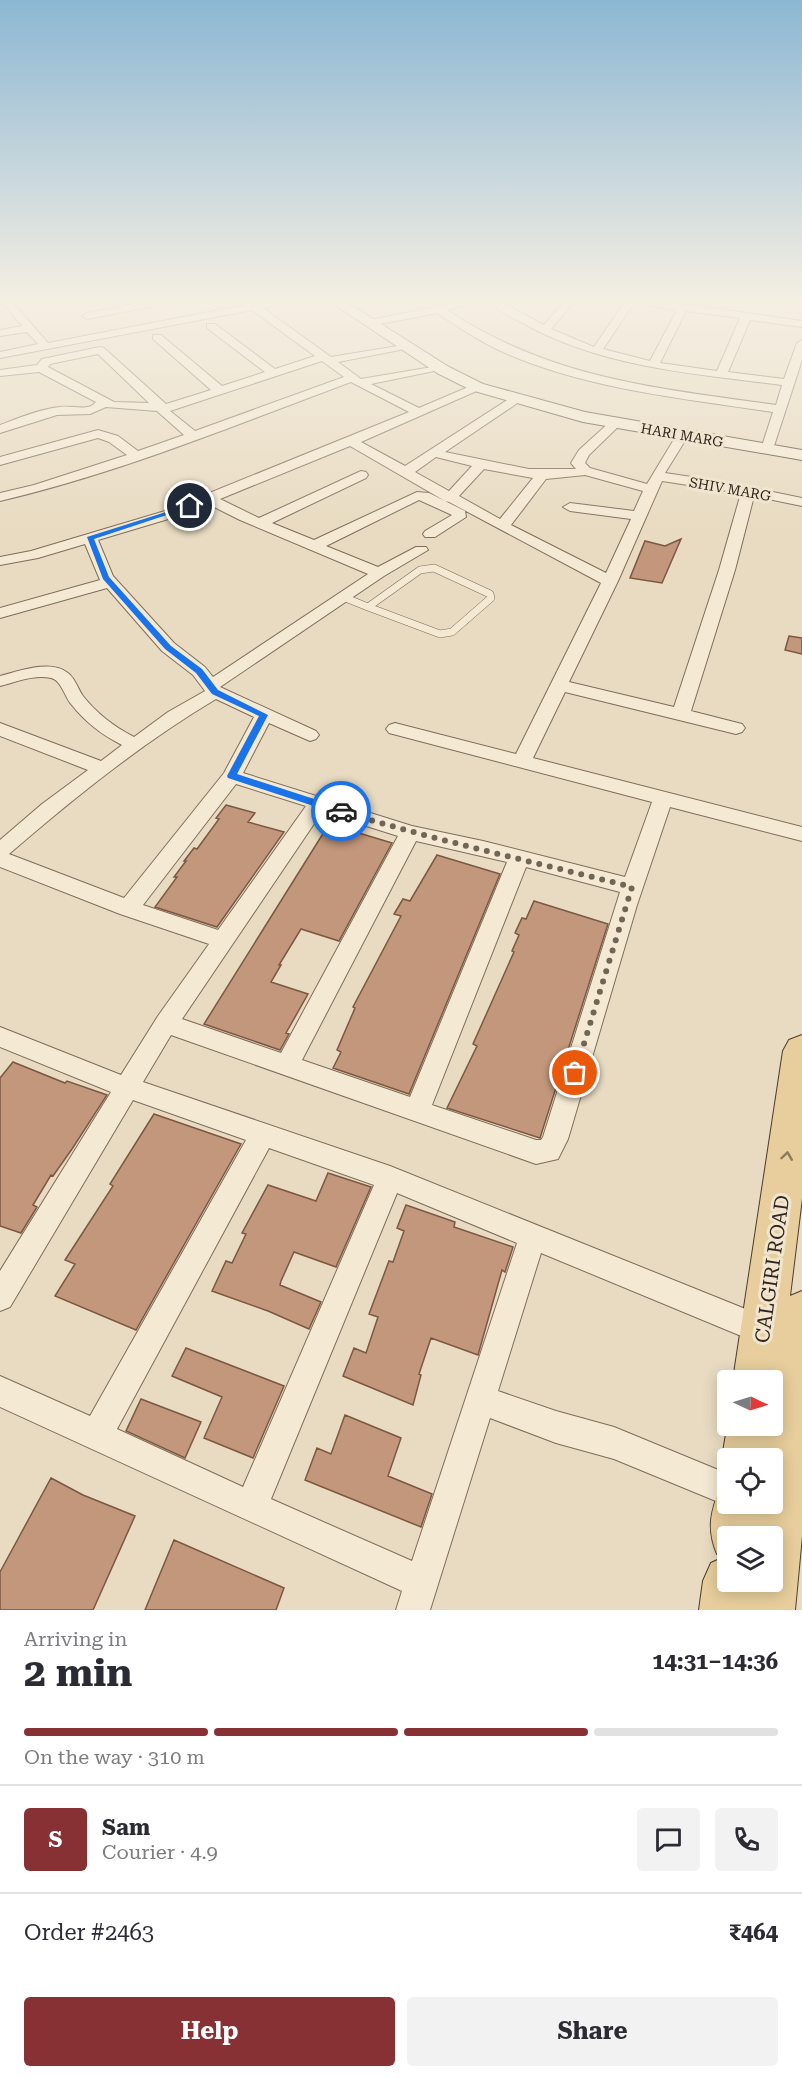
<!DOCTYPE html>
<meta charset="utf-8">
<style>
:root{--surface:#fff;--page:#f2f2f3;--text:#2b2b33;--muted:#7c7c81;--line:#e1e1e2;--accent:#883135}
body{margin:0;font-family:"Roboto Serif",serif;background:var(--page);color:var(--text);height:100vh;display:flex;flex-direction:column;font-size:22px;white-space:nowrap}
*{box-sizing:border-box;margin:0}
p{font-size:20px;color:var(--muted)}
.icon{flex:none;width:33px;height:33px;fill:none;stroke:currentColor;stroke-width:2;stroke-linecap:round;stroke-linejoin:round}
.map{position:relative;height:1610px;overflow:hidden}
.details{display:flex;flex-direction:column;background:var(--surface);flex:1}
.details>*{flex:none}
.needle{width:39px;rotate:94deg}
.tools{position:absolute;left:717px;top:1370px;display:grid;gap:12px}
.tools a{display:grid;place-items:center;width:66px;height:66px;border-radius:6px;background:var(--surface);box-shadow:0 3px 15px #0003;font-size:30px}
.pin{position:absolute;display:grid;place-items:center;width:51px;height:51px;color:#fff;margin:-26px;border:3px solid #fff;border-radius:50%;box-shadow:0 2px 6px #0007}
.courier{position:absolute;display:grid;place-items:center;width:60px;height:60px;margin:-30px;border:4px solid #1a73e8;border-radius:50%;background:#fff;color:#222;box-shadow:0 2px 8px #0007}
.headline em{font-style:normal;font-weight:700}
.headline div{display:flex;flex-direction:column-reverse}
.headline{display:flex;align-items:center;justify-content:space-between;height:102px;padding:0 24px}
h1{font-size:39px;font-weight:700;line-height:45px}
.bar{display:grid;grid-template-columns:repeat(4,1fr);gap:9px 6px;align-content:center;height:72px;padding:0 24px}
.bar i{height:8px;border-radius:4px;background:var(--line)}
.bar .active{background:var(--accent)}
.bar p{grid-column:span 4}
.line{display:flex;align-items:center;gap:15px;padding:0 24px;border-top:2px solid var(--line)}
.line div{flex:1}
.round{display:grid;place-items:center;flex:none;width:63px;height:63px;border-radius:6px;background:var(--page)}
.button{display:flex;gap:12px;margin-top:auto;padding:12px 24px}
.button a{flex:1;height:69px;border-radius:6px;background:var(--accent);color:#fff;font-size:24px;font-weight:700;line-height:69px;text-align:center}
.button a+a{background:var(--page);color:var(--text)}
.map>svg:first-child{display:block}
.building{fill:#c2977b;stroke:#7c5843;stroke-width:1.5}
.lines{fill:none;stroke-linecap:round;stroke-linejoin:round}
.lane-casing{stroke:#7f6d5b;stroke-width:8}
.street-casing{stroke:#7f6d5b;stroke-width:2}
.secondary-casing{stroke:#614f3e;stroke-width:2}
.primary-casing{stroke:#4d3c2f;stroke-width:2}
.lane{stroke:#f4e9d3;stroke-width:7}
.street{fill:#f4e9d3;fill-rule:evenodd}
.secondary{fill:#f4e9d3;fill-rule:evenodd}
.primary{fill:#e8ce9c;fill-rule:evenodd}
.oneway{stroke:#8c7a5c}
.route{fill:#1a73e8}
.done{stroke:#716556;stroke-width:6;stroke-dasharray:0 10.8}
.labels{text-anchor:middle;stroke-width:6;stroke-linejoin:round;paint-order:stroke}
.far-street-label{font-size:14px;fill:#31261d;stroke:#f0e6d0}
.near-street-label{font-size:20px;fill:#31261d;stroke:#f0e6d0}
</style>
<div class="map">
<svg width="802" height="1610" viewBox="0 0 802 1610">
<rect width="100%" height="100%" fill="#e8dbc1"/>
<path class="building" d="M681,539L662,583L630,578L645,541L665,546Z
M789,636L802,638V654L785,650Z
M226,805L255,813L248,822L284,832L217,927L155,907L177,877H174L186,861H184L194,848L197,849L219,819L216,818Z
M329,824L392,843L339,941L301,929L279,965H281L271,982L308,994L286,1033L289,1034L280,1050L204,1024Z
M437,855L500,874L409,1094L333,1068L341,1052L337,1050L355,1008L353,1007L401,916L394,914L403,899L410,901Z
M534,901L608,924L540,1138L447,1108L477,1046L473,1044L514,952L512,951L519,935L515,933L522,918L526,919Z
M13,1062L65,1083L67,1081L107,1095L72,1149L53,1176L51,1175L33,1205L37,1207L21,1233L0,1226V1078Z
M154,1114L241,1144L136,1330L55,1296L75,1264L65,1260L113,1186L110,1184Z
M328,1173L371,1187L336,1267L294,1252L281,1281L280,1285L321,1302L309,1329L268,1311L212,1291L226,1261L232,1263L246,1234L242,1233L268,1185L316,1201Z
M406,1205L455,1222L454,1227L513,1247L505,1272L502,1270L478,1355L431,1338L419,1374L421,1375L413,1405L343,1376L354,1348L366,1353L378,1317L369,1314L389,1261L393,1262L404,1231L397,1228Z
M186,1348L284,1386L253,1458L204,1438L222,1397L172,1376Z
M141,1399L201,1422L185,1458L126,1431Z
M345,1415L401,1438L388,1476L432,1494L421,1527L305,1480L317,1448L331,1454Z
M51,1478L83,1495L135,1516L93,1610H0V1572Z
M174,1540L284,1588L276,1610H145Z"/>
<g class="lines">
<g class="lane-casing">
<path id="lane" d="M434,568L490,594L491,598L452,632L440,634L368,607L420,570Z
M343,597L368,607"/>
</g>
<g class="street-casing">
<path id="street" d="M3,303H13L48,343L246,305L245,303H276L275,305L263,308L331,357L410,344V348L338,362L361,379L444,365V369L371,384L419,408L473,385H481V389L361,442L405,466L515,395L519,396V402L445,452L529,469H576L571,463L579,450L612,420L616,419L622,423L589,455L585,463L590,468L647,484L676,436L682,432L688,436L665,473L725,482L802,498V506L754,496L735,570L691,711L742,724L745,728L742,732L736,734L565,692L533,758L802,827V841L670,807L637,905L568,1139L558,1159L536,1164L171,1035L143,1082L390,1166L773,1320L778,1330L773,1340L763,1345L541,1253L498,1391L556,1411L614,1427L728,1474V1503H735L728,1506L614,1459L556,1443L490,1418L430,1610H396L402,1591L0,1407V1376L90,1416L246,1140L133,1100L10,1307L0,1311V1271L111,1092L0,1047V1027L121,1075L158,1016L209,944L120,914L0,867V840L42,804L88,770L0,736V723L101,761L122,745C102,735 85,722 71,704C65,697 61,680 51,678C35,674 16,682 0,686V676C19,671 51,659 68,673C75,678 78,689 83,696C97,714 115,727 134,737L168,712L205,691L193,675L162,651L107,588L0,618V608L100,580L85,544L38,558L0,565V557L31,551L165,511L409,412L351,382C235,425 120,473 0,501V493L34,485L127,455L109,442L98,438L0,465V457L98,430L118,436L138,451L184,435L157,411L106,407L90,414L57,415L0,433V425C19,418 40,409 60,407C72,405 88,412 96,402L39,372L0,376V370L37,365L42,359L100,347L104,348L166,404L211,390L153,339V335H161L222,386L265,372L207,328V324H215L275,369L315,356L252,310L0,358V352L38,344L27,332L0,336V330L22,326ZM98,354L149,403L114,402L48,367L50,364ZM322,361L344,377L195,431L170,411ZM350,446L445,501L449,502L601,583L516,754L395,723L389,725L386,729L389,733L652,802L625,877L483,841L412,826L243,773L269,723L310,741L316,739L319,735L316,731L220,687L384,576L428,550L426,547H416L378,567L326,546L419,500L452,515L425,531L423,534L425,537H435L466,517L465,511L429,493L417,492L314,540L272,523L366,478L368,475L366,472L361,471L259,518L220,499ZM436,457L472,466L449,491L415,472ZM484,469L533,478L500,519L459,496ZM585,475L643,491L634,511L570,503L563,507L570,511L631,519L606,573L511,525L546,479ZM662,481L741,493L719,570L674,707L569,682L618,581ZM208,504L240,520L368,574L213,677L205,667L174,643L113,576L98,540L175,517ZM216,699L254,717L224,773L124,898L9,854C74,798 142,743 216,699ZM236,784L306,806L218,930L143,905ZM322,812L398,836L281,1053L182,1019ZM416,841L507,862L410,1097L302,1060ZM526,867L620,892L543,1137L541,1140H536L432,1105ZM269,1148L374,1185L243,1487L117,1429ZM397,1193L517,1243L412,1561L271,1499Z
M141,303H160L155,306L87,319L82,316L87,313Z
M455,303H474L447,310C551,379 656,388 776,405L782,385C696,374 608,368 530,327C517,320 501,313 491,303H503L544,325L563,303H573L551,329L594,347L624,303H634L603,349L650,361L677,310L651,306L646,303L683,304L802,321V327L750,320L728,372L784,379L797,343L802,340V360L773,449L767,453L761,449L773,412C686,399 595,390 512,356C485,345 461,329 437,313L370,326L365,323L370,320ZM686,311L740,318L717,371L660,363Z"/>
</g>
<g class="secondary-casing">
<path id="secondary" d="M332,303H348L449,367L483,384L585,412L802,450V460L583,422L471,390L437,373Z"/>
</g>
<g class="primary-casing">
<path id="primary" d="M802,1035V1198L790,1296L802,1291V1536L795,1610H699L703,1581L711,1563L724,1557L717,1554C706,1528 711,1511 721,1485L728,1483V1503H772V1458H728V1472L722,1458L728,1422V1425H772V1380H733L783,1051L789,1040ZM728,1536H772V1581H728Z"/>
</g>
<use href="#lane" class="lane"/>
<use href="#street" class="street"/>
<use href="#secondary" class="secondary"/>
<use href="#primary" class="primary"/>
</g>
<defs><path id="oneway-chevron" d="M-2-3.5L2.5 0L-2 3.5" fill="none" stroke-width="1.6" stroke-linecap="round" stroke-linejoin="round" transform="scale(1.5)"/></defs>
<use class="oneway" href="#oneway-chevron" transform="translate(787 1156) rotate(-82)"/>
<linearGradient id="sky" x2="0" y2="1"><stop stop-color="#8cb7d3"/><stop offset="0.57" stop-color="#f5efe3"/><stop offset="1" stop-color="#f5efe3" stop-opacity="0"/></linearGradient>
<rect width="802" height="528" fill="url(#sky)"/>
<path class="route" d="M188,505L194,506L94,539L109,577L171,646L202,669L218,690L268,715L237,774L345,809V814H338L228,778L227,776L259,716L212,694L196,673L165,649L103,579L87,537Z"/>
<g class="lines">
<path class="done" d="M341,811C437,841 535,862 632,887L575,1073"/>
</g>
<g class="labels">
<g class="far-street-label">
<text transform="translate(682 435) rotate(10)" y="5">HARI MARG</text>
<text transform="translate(730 489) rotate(10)" y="5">SHIV MARG</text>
</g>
<g class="near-street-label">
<text transform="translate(772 1269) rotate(-82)" y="7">CALGIRI ROAD</text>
</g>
</g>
</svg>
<div class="tools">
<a><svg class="needle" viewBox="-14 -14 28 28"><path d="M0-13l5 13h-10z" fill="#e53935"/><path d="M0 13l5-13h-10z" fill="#7c7c81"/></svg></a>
<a><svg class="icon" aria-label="locate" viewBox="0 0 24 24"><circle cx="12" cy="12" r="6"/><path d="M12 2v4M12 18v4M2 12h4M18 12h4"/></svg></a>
<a><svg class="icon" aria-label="layers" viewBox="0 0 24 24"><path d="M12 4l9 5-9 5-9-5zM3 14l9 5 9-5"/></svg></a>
</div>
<div class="pin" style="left:575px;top:1073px;background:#ea580c"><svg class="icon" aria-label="bag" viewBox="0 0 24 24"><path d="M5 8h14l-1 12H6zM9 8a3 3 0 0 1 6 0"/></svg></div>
<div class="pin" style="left:190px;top:506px;background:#1f2937"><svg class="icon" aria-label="home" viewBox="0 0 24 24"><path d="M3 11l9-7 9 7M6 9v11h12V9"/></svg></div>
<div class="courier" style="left:341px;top:811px"><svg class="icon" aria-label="car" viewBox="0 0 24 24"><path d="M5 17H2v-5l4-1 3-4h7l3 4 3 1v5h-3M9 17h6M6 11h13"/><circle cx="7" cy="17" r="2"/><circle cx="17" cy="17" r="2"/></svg></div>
</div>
<section class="details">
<div class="headline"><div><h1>2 min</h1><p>Arriving in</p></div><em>14:31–14:36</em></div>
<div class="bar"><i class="active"></i><i class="active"></i><i class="active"></i><i></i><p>On the way · 310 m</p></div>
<div class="line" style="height:108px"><b class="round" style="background:var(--accent);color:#fff">S</b><div><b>Sam</b><p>Courier · 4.9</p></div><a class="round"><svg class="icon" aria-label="chat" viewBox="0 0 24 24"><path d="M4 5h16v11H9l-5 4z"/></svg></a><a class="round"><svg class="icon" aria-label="phone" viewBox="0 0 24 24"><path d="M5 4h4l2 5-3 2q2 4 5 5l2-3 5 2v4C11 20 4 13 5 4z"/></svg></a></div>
<div class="line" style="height:78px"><div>Order #2463</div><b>₹464</b></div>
<div class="button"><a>Help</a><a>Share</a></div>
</section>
